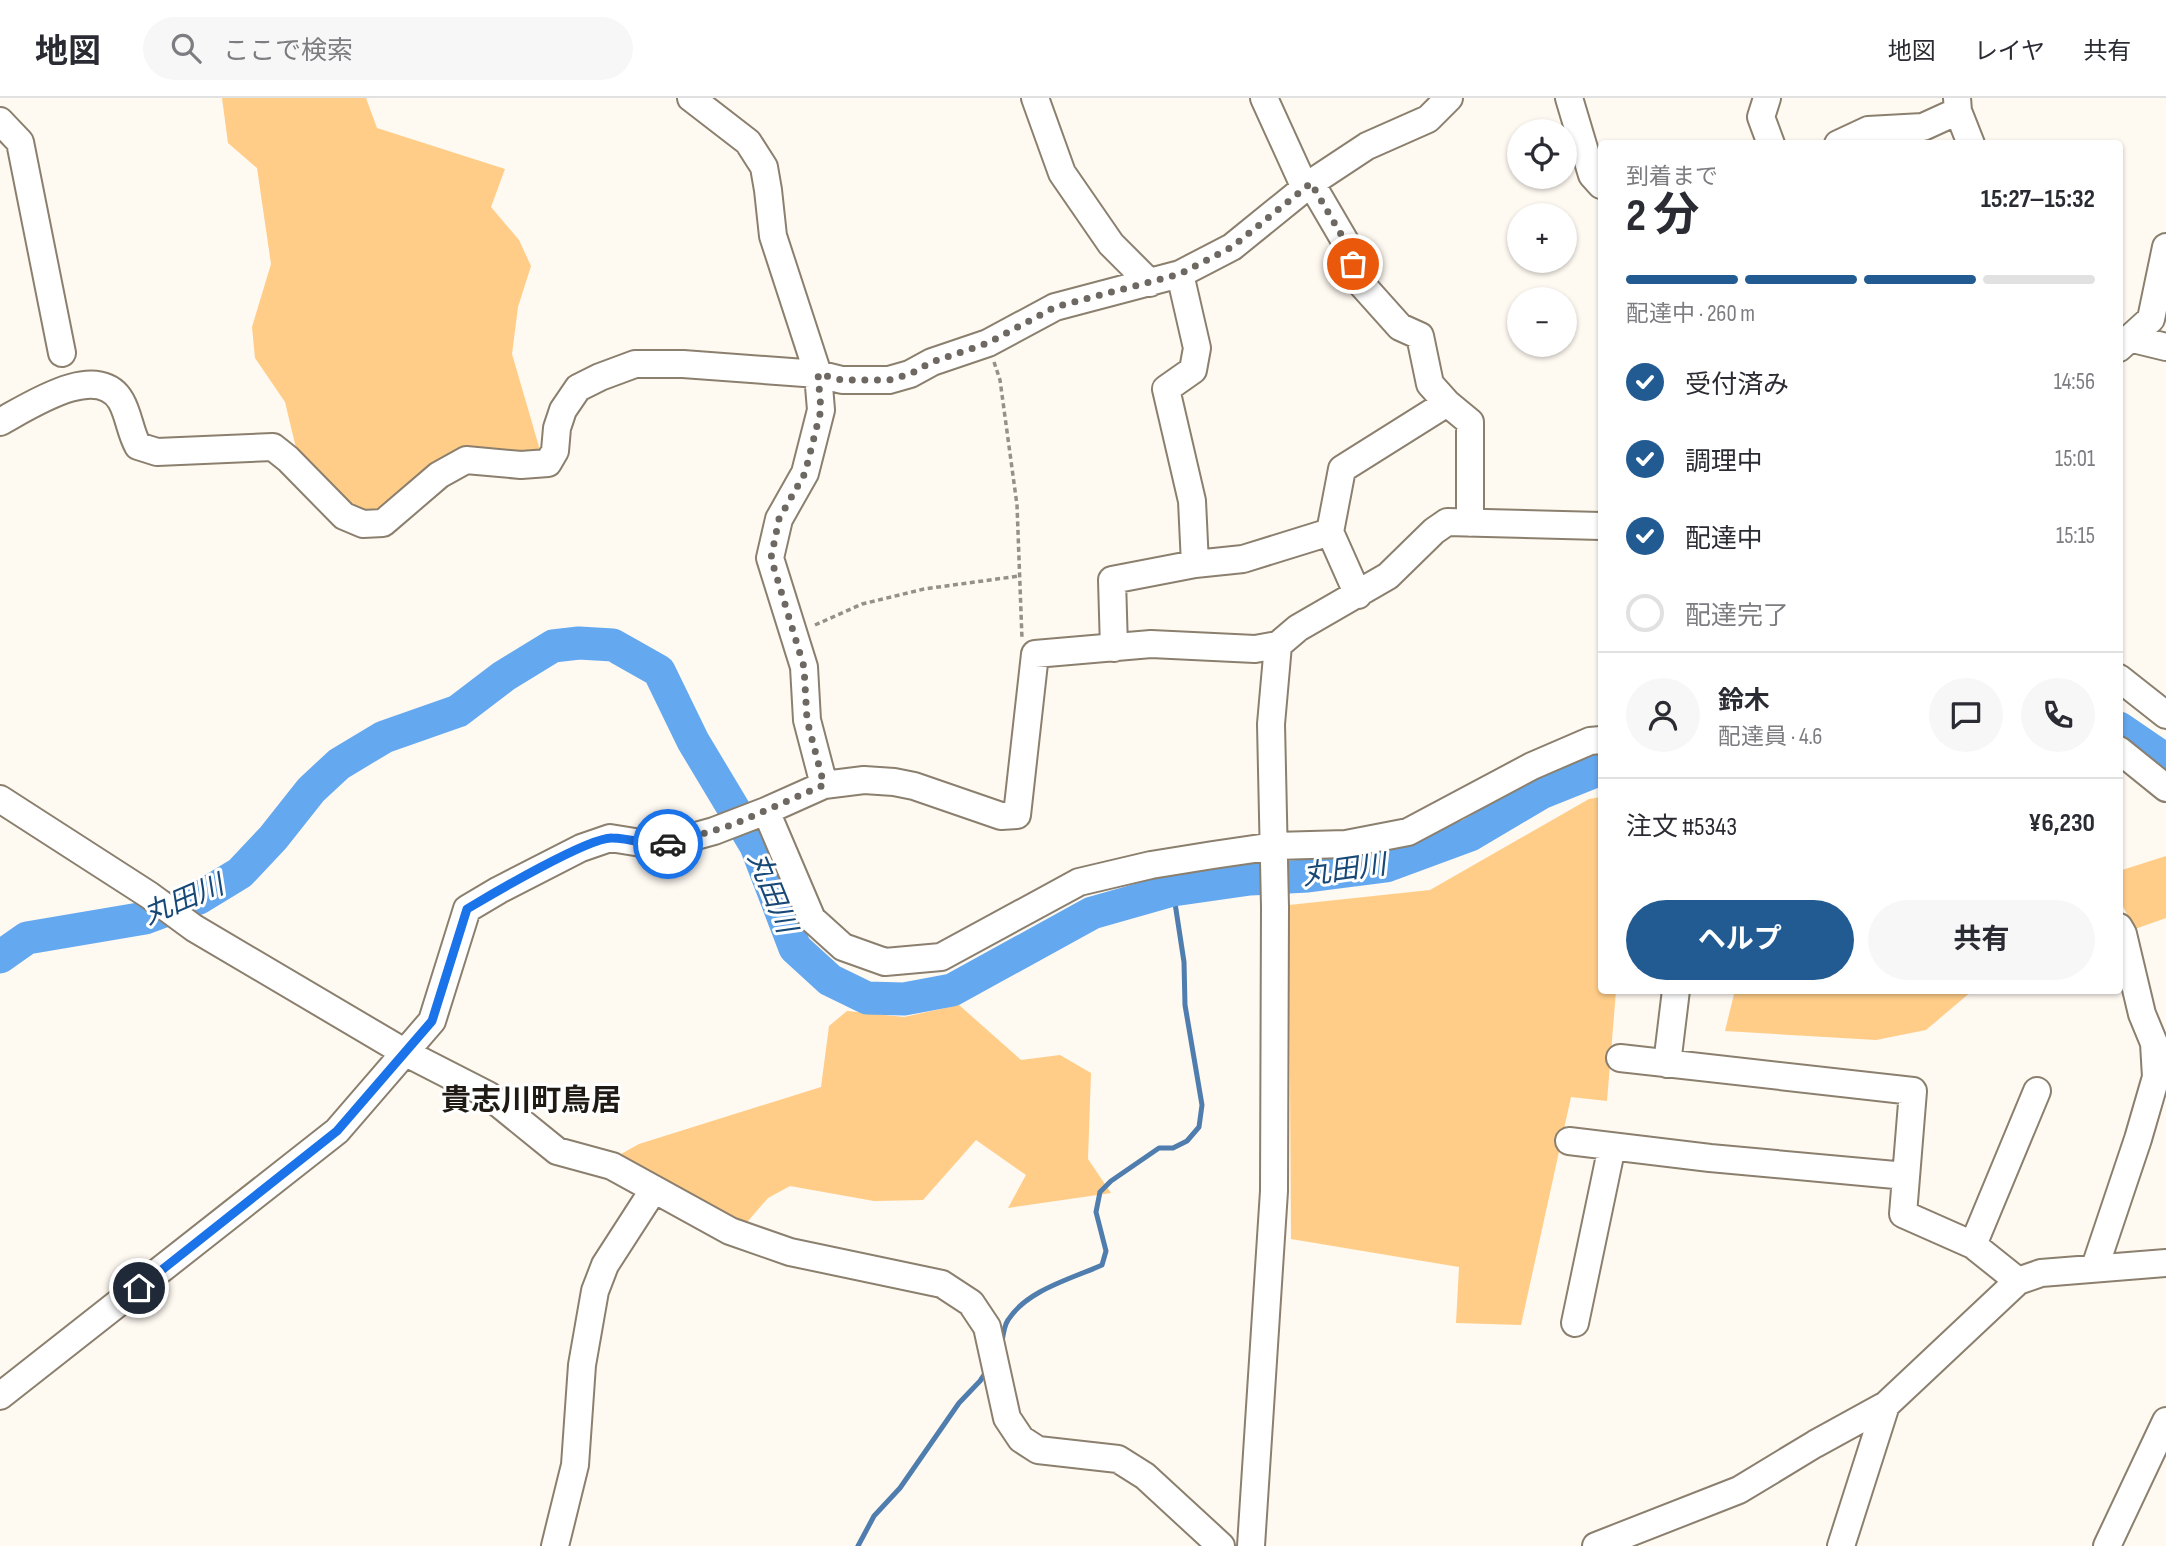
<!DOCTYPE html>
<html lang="ja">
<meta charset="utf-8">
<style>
:root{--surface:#fff;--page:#f7f7f7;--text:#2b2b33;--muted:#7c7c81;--line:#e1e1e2;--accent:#225b92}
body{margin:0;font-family:"Sofia Sans Condensed","Noto Sans JP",sans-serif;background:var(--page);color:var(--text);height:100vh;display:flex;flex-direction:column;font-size:26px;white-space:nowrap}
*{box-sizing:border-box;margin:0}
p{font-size:23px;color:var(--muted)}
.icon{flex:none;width:38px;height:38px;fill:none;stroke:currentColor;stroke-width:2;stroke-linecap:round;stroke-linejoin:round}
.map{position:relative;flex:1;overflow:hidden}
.panel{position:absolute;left:1598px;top:42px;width:525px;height:854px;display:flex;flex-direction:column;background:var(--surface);border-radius:7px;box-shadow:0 2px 5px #0004}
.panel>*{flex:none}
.controls{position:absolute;left:1507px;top:21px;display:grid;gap:14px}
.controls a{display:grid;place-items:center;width:70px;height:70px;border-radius:50%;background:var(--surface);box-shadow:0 2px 5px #0004;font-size:35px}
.pin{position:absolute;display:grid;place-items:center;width:60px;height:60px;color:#fff;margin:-30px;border:4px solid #fff;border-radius:50%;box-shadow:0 2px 7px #0007}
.courier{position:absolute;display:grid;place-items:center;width:70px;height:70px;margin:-35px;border:5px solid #1a73e8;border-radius:50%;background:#fff;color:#222;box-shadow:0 2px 9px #0007}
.summary em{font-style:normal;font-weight:700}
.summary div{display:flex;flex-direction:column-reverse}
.summary{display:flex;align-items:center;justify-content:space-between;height:119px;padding:0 28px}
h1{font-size:46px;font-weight:700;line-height:52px}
.bar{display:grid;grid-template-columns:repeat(4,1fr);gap:10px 7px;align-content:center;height:84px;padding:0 28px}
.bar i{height:9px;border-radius:5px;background:var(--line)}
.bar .on{background:var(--accent)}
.bar p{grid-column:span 4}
.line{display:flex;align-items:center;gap:18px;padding:0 28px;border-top:2px solid var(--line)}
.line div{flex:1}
.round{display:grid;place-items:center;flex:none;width:74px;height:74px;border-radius:37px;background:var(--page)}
ol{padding:0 28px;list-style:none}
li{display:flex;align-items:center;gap:21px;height:77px}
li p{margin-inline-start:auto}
li .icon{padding:7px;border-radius:50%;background:var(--accent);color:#fff;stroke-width:4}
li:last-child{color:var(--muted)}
li i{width:38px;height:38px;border:4px solid var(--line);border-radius:50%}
.action{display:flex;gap:14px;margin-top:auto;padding:14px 28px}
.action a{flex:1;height:80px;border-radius:42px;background:var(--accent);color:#fff;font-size:28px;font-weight:700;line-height:80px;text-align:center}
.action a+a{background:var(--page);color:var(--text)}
header{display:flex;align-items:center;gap:42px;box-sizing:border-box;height:98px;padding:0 35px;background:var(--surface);border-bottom:2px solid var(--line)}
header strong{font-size:33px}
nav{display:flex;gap:38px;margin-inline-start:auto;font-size:24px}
.search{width:490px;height:63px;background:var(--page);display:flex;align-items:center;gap:18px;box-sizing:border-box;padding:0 24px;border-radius:38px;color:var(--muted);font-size:26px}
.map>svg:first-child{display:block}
.green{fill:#ffcd88}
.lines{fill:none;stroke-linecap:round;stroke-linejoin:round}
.stream{stroke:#4f7dae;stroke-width:5}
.river{stroke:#64a8f0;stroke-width:33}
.minor-casing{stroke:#8b7f6e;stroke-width:30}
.path{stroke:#959089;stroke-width:3.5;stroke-dasharray:5 3.5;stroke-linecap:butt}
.minor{stroke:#fff;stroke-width:26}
.done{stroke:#6d6861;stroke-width:7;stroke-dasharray:0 12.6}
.route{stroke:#1a73e8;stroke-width:9}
.labels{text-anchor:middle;stroke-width:6;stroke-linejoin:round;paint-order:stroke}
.water-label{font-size:28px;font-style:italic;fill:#174876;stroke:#fff}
.quarter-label{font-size:30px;font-weight:bold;fill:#1f1a14;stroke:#fff}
</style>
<header>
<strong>地図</strong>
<div class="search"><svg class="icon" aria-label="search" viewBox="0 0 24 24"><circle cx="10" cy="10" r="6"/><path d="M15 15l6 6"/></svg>ここで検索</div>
<nav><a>地図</a><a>レイヤ</a><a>共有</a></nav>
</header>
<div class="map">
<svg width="2166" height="1448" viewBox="0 0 2166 1448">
<rect width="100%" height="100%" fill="#fef9f1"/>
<path class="green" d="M222,0H366L377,30L505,71L491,109L519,142L531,168L518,209L512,256L542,359H442L378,414L346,407L296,350L285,304L255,260L252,229L271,166L257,70L228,45Z
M1601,699V892L1616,893L1607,1003L1571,999L1521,1227L1456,1225L1459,1169L1291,1141L1289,807L1430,792L1589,701Z
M2166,758V820L2135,831L2119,801V773Z
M1735,892H1972V893L1926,932L1876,942L1725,933Z
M959,907L1021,962L1060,957L1091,975L1088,1061L1111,1095L1008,1110L1026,1077L976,1042L923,1102L874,1103L790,1088L768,1100L742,1130L612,1061L639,1046L821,989L829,928L847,913L904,919Z"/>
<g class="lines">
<path class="stream" d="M1002,1244C1003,1237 1004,1228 1008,1222C1027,1192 1071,1181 1102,1167L1106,1153L1096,1114L1100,1094L1111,1083L1159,1050H1173L1187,1043L1199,1029L1202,1007L1185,907L1184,864L1173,792
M858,1448L874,1418L900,1390L959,1305L980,1283L988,1271"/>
<path class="river" d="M2119,630L2166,662
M0,859L27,840L145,820L199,800L240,775L273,740L311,692L339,666L384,639L458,613L504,578L553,548L579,545L613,547L659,573L693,643L756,748L795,850L830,882L867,900L904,901L952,892L1092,815L1173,792L1250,781L1308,778L1386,768L1470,737L1541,695L1601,671"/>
<g class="minor-casing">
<path id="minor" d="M691,0L748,44L764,69L768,92L773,138L818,276L821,312L805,375L779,421L770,460L804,569L807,622L824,687
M1035,0L1062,75L1111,146L1150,185
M1264,0L1305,90
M1569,0L1592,77L1601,87
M1767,0L1761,19L1771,46
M1957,0L1958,13L1971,46
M0,23L20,44L62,255
M1838,46L1868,32L1923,29L1958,13
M1311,85L1349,150L1357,181L1400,229L1420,238L1430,286L1447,305L1470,324V425
M2129,240L2166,249
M2119,250L2151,221L2166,149
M0,324C28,309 98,262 121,303C129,317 130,334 138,348L157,354L273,349L288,361L344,418L363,426L383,425L439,377L466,362L521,367L548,365L555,353L557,330L563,312L578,290L600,279L635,266H683L818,276L842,282H889L910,276L932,264L988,245L1055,209L1180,176L1232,149L1311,85L1367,48L1428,21L1449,0
M1195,466L1243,461L1330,434
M1358,497L1330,434L1342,371L1447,305
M1114,550L1112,482L1195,466L1192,403L1166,291L1193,272L1197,250L1180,176
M2119,580L2166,617
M2119,652L2166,690
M0,701L149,797L194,830L404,954L488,997L557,1053L612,1068L730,1133L790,1154L942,1186L971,1205L987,1229L1007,1320L1021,1341L1038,1352L1118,1361L1145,1378L1221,1448
M766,713L812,821L843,849L885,864L941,859L1079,784L1151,767L1213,757L1275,748L1346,746L1408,734L1532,668L1590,643L1601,642
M1620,960L1913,993L1903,1116L1973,1147L2018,1183
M1667,966L1676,892
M1569,1043L1710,1060L1906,1078
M1973,1147L2037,993
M2095,1169L2138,1041L2156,979L2154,945L2142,916L2123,836L2119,829
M1575,1225L1612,1048
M0,1298L337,1033L432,923L467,811L499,792L581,750L610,740L660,748L714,733L766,713L824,687L864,682L894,684L914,688L1001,718L1017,717L1035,556L1151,546L1255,551L1278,547L1298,530L1388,478L1434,433L1447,424L1601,428
M555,1448L575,1367L582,1267L595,1193L605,1167L654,1091
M1251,1448L1274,1093L1275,809L1271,626L1278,547
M1596,1448L1739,1392L1815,1346L1886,1307L2018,1183L2041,1175L2166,1165
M1841,1448L1886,1307
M2107,1448L2166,1323"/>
</g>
<path class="path" d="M994,264L1000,282L1017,407L1022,541
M815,527L862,506L924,491L1019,478"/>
<use href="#minor" class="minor"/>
</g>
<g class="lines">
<path class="done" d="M668,746L732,727L824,687L807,622L804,569L771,460L779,421L805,375L821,312L818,276L842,282H889L910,276L932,264L988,245L1055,209L1180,176L1232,149L1311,85L1349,150L1353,166"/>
<path class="route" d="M139,1190L337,1033L432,923L467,811C492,796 589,739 612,740C628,740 645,746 660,748L668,746"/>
</g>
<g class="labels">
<g class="water-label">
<text transform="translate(1344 771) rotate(-8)" y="10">丸田川</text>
<text transform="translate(773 794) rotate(68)" y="10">丸田川</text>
<text transform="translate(183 801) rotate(-23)" y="10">丸田川</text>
</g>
<g class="quarter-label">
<text x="531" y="1012">貴志川町鳥居</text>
</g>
</g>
</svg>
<div class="controls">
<a><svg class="icon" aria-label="locate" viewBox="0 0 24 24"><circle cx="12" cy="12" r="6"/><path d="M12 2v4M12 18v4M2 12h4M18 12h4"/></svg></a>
<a>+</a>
<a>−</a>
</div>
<div class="pin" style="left:1353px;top:166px;background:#ea580c"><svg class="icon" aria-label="bag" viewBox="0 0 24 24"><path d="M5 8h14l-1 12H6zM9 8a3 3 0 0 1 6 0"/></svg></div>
<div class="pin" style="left:139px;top:1190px;background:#1f2937"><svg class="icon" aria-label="home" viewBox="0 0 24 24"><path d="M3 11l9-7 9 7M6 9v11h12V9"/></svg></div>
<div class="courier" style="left:668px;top:746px"><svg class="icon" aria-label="car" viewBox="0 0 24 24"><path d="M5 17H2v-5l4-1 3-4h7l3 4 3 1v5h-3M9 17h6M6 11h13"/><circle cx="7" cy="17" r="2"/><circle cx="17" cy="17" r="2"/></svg></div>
<section class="panel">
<div class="summary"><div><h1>2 分</h1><p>到着まで</p></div><em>15:27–15:32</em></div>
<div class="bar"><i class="on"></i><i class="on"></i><i class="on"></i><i></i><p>配達中 · 260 m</p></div>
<ol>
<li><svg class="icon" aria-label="check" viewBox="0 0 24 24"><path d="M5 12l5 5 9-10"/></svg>受付済み<p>14:56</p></li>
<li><svg class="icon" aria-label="check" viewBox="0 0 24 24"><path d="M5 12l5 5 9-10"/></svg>調理中<p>15:01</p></li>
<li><svg class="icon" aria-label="check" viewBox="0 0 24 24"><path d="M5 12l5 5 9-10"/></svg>配達中<p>15:15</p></li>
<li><i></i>配達完了</li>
</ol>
<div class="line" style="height:126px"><a class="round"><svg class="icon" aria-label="person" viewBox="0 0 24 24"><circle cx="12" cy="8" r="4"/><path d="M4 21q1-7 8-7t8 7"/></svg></a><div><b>鈴木</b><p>配達員 · 4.6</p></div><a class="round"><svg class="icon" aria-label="chat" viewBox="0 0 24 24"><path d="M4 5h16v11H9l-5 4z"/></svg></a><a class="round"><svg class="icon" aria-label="phone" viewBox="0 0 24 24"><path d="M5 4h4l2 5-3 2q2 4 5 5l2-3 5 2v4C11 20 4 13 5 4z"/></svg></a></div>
<div class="line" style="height:91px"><div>注文 #5343</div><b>¥6,230</b></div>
<div class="action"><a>ヘルプ</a><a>共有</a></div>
</section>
</div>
